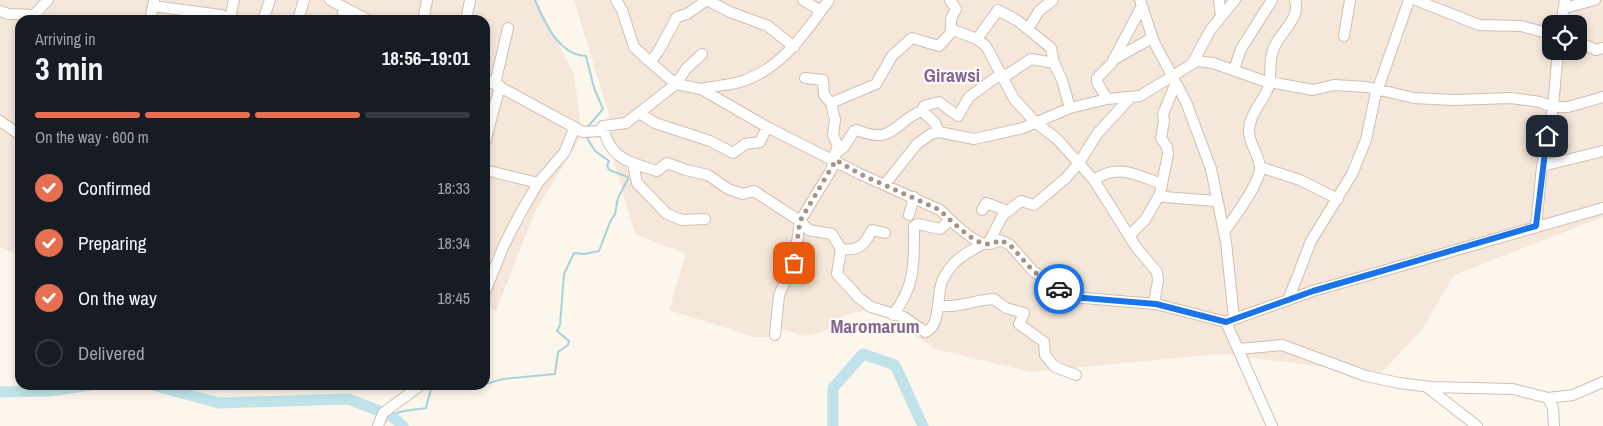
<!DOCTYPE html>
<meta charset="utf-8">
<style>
:root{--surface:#171b24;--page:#20242c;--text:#f1f3f6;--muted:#9ea1a6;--line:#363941;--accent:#e76f51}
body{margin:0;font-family:"Archivo Narrow",sans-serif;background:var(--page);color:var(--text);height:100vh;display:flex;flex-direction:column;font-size:19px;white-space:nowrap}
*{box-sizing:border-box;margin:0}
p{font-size:16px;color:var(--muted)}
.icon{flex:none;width:28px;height:28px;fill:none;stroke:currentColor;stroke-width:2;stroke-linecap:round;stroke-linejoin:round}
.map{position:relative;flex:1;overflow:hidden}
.drawer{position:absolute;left:15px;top:15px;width:475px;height:375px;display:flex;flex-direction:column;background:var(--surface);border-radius:15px;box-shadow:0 2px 8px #0003}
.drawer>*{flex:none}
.tools{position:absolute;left:1542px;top:15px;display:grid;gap:10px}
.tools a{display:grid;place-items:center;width:45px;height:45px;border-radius:10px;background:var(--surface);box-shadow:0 2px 8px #0003;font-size:25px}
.pin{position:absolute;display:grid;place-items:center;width:42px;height:42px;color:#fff;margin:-21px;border-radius:10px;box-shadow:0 2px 8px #0006}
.courier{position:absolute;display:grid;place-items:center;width:50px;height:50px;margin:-25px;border:4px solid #1a73e8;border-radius:50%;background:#fff;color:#222;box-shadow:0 1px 6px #0007}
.overview em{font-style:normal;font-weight:700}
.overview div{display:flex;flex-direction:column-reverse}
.overview{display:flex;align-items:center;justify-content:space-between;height:85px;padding:0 20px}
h1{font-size:32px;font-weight:700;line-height:38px}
.bar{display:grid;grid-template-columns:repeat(4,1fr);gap:8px 5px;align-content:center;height:60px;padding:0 20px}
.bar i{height:6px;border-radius:4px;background:var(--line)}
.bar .current{background:var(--accent)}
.bar p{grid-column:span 4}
ol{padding:0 20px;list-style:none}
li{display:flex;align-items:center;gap:15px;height:55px}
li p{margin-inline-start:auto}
li .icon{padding:5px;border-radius:50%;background:var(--accent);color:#fff;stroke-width:4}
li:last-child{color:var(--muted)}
li i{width:28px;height:28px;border:2px solid var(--line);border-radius:50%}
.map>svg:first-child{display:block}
.residential{fill:#f5e8da;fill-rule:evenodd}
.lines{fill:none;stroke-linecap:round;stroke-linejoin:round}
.stream{stroke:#a5d3da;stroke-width:2}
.river{stroke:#bfe3e8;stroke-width:11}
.minor-casing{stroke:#d1beb0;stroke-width:12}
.minor{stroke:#fff;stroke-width:10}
.done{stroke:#a89285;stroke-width:5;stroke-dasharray:0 9}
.route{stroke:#1a73e8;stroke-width:6}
.labels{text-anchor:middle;stroke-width:4.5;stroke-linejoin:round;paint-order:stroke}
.quarter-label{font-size:19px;font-weight:bold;fill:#846695;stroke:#fffaf3}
</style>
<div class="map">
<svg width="1603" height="426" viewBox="0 0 1603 426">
<rect width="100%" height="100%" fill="#fdf6ec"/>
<path class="residential" d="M0,0H536L574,74L582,135L535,212L496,311L485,305V20H20V256L0,247Z
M574,0H1603V217L1454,275L1421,331L1380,374L1220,354L1031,372L935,349L881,312L869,310L846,315L823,332L803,336L784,329L772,337H754L669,310L686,254L635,234L613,158L609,115ZM1551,24H1579V51H1551Z"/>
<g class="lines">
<path class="stream" d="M535,0C544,22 559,55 586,56L594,88L603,109L586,129
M485,384L503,379L555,374L558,352L568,345L569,341L557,331L560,325L564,274L574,253L584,254L599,251L610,222L615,214L618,198L628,179V177L609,170L607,165L609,161L595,151L586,136
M454,385H475
M385,422C394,409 411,411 426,408L432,385"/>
<path class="river" d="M152,385L219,403L348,399L390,415L403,426
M0,392L50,391L91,385
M833,426V388L863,354L895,365L923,426"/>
<g class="minor-casing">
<path id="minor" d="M330,0L368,20
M616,0L622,10L634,47L650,62
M707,0L730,12L768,26L794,47
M803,0L821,11
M950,0L956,9L951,19V32
M1140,0L1154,42L1186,102L1211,169L1226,242L1234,318
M1219,0L1221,17
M1416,0L1479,25L1521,26L1551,34
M153,6L221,15L231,20
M1564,8L1595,0
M0,11L8,14L34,15L48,0
M150,20L154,1
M233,20L231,13L234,0
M263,20L270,0
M298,20L304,0
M342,20L344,7
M423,20L427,0
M466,20L470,0
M1561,24L1565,0
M1028,29L1039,11L1053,0
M1344,36L1350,0
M977,39L998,10L1018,21L1051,48L1054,63
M1579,42L1596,50L1603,48
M702,54L686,69L676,84L650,62L658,52L677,17L687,14L707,0
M1113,60L1152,38
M1192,64L1211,29L1235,0
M1234,70L1241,49L1272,0
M1004,77L1031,59L1054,63L1062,80L1070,108
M805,78L823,80L824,95L831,103L835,120L833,135L838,146L835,154
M485,79L583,132L600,131L603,126L626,123L676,84L701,89L767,127L860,174L940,210C949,219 975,245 988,244C992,244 996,242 1000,240L1010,245L1033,271L1072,297L1156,304L1226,322L1313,291L1603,208
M495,84L508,28
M701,89C713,86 732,85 743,81C782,68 806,32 829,0
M1107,99L1097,82V78L1111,64L1142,6
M831,103L876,84L892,56L912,38L939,46L953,30L977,39L986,46L1014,99L1036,123L1056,138L1094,180L1136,247L1157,272L1158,281L1155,297L1156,304
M922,111L935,123L939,132
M639,113L655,123L710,141L733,153L745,144L760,142L767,127
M0,121L20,135
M603,126C609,159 629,162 657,171L667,163L686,170L708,175L728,189L743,194L754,191L800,221L809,230L832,234L841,249L837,274L859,298L871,307L904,317L925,332C942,327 936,291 943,279C955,257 964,255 983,244
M485,142L500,86
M633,164L637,183L667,214L682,220L705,219
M1542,166L1603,151
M1260,167L1300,180L1338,199
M485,170L538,183
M1094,180C1118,163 1136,175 1162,184
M885,184L917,144L931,134L939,132L974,139L1023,128L1070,108L1107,99L1140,96L1197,61L1213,63L1264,81L1313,90L1334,85L1367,87L1414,98L1453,100L1511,98L1540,102L1553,107H1568L1603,97
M1160,194L1164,197L1216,201
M982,210L986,203L1008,211
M909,215L914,197
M1536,226L1542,166L1553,107L1558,51
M1224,232C1233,219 1262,181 1260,166C1258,153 1248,142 1249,129C1251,112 1262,103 1268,88C1272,78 1269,64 1272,54C1275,35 1302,20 1295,0
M1130,235L1145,220L1160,194L1168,154L1167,147L1161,138L1164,121L1163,114L1175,85
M988,244L1003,215L1021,201L1034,205L1066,178L1079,163L1097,134L1131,97
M841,249C859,251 864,246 872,230L885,233
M485,292L504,245L520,214L538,183L564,153L575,127
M1289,298L1311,241L1352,174L1366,140L1375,97L1409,0
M939,306C960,308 973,300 994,299L1006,308L1024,313L1019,324L1044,342L1045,355L1055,367L1076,375
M893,315C916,285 914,262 914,226L918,224L940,229L950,220
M1226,322L1272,426
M775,335L779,295L794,263L800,221L830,172L836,160L835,154L844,147L854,131L857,130C895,146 895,120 922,111L924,106L939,102L958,116L969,97L1002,73
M1238,349L1282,345L1366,376L1399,383L1431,387L1513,389L1548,398L1573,395L1603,382
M1427,387L1477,426
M1548,398L1553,408L1554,426
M378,426L383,413L421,385"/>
</g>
<use href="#minor" class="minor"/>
</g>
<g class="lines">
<path class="done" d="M794,263L800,221L836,160L860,174L940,210C949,219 975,245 988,244C992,244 996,242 1000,240L1010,245L1033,271L1059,289"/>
<path class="route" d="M1059,289L1072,297L1156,304L1226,322L1313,291L1536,226L1547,136"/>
</g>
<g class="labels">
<g class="quarter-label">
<text x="952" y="82">Girawsi</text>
<text x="875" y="333">Maromarum</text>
</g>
</g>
</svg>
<div class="tools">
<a><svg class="icon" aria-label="locate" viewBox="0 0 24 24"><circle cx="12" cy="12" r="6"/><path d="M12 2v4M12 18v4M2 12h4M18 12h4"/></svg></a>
</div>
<div class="pin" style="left:794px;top:263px;background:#ea580c"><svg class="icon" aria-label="bag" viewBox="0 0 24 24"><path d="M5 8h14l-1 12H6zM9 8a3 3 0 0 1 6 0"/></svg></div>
<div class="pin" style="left:1547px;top:136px;background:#1f2937"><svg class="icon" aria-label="home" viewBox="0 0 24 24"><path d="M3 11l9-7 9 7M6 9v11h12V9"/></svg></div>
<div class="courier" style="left:1059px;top:289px"><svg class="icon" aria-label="car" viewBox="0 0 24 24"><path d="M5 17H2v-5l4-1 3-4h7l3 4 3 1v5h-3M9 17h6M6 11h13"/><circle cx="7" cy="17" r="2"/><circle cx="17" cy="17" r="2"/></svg></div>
<section class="drawer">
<div class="overview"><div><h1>3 min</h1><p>Arriving in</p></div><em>18:56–19:01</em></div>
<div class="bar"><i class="current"></i><i class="current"></i><i class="current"></i><i></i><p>On the way · 600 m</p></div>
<ol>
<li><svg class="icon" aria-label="check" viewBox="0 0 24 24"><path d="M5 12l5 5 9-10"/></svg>Confirmed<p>18:33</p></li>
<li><svg class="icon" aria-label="check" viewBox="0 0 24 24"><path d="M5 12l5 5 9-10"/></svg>Preparing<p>18:34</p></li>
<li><svg class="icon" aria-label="check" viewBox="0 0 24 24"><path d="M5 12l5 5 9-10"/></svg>On the way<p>18:45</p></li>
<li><i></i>Delivered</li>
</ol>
</section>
</div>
